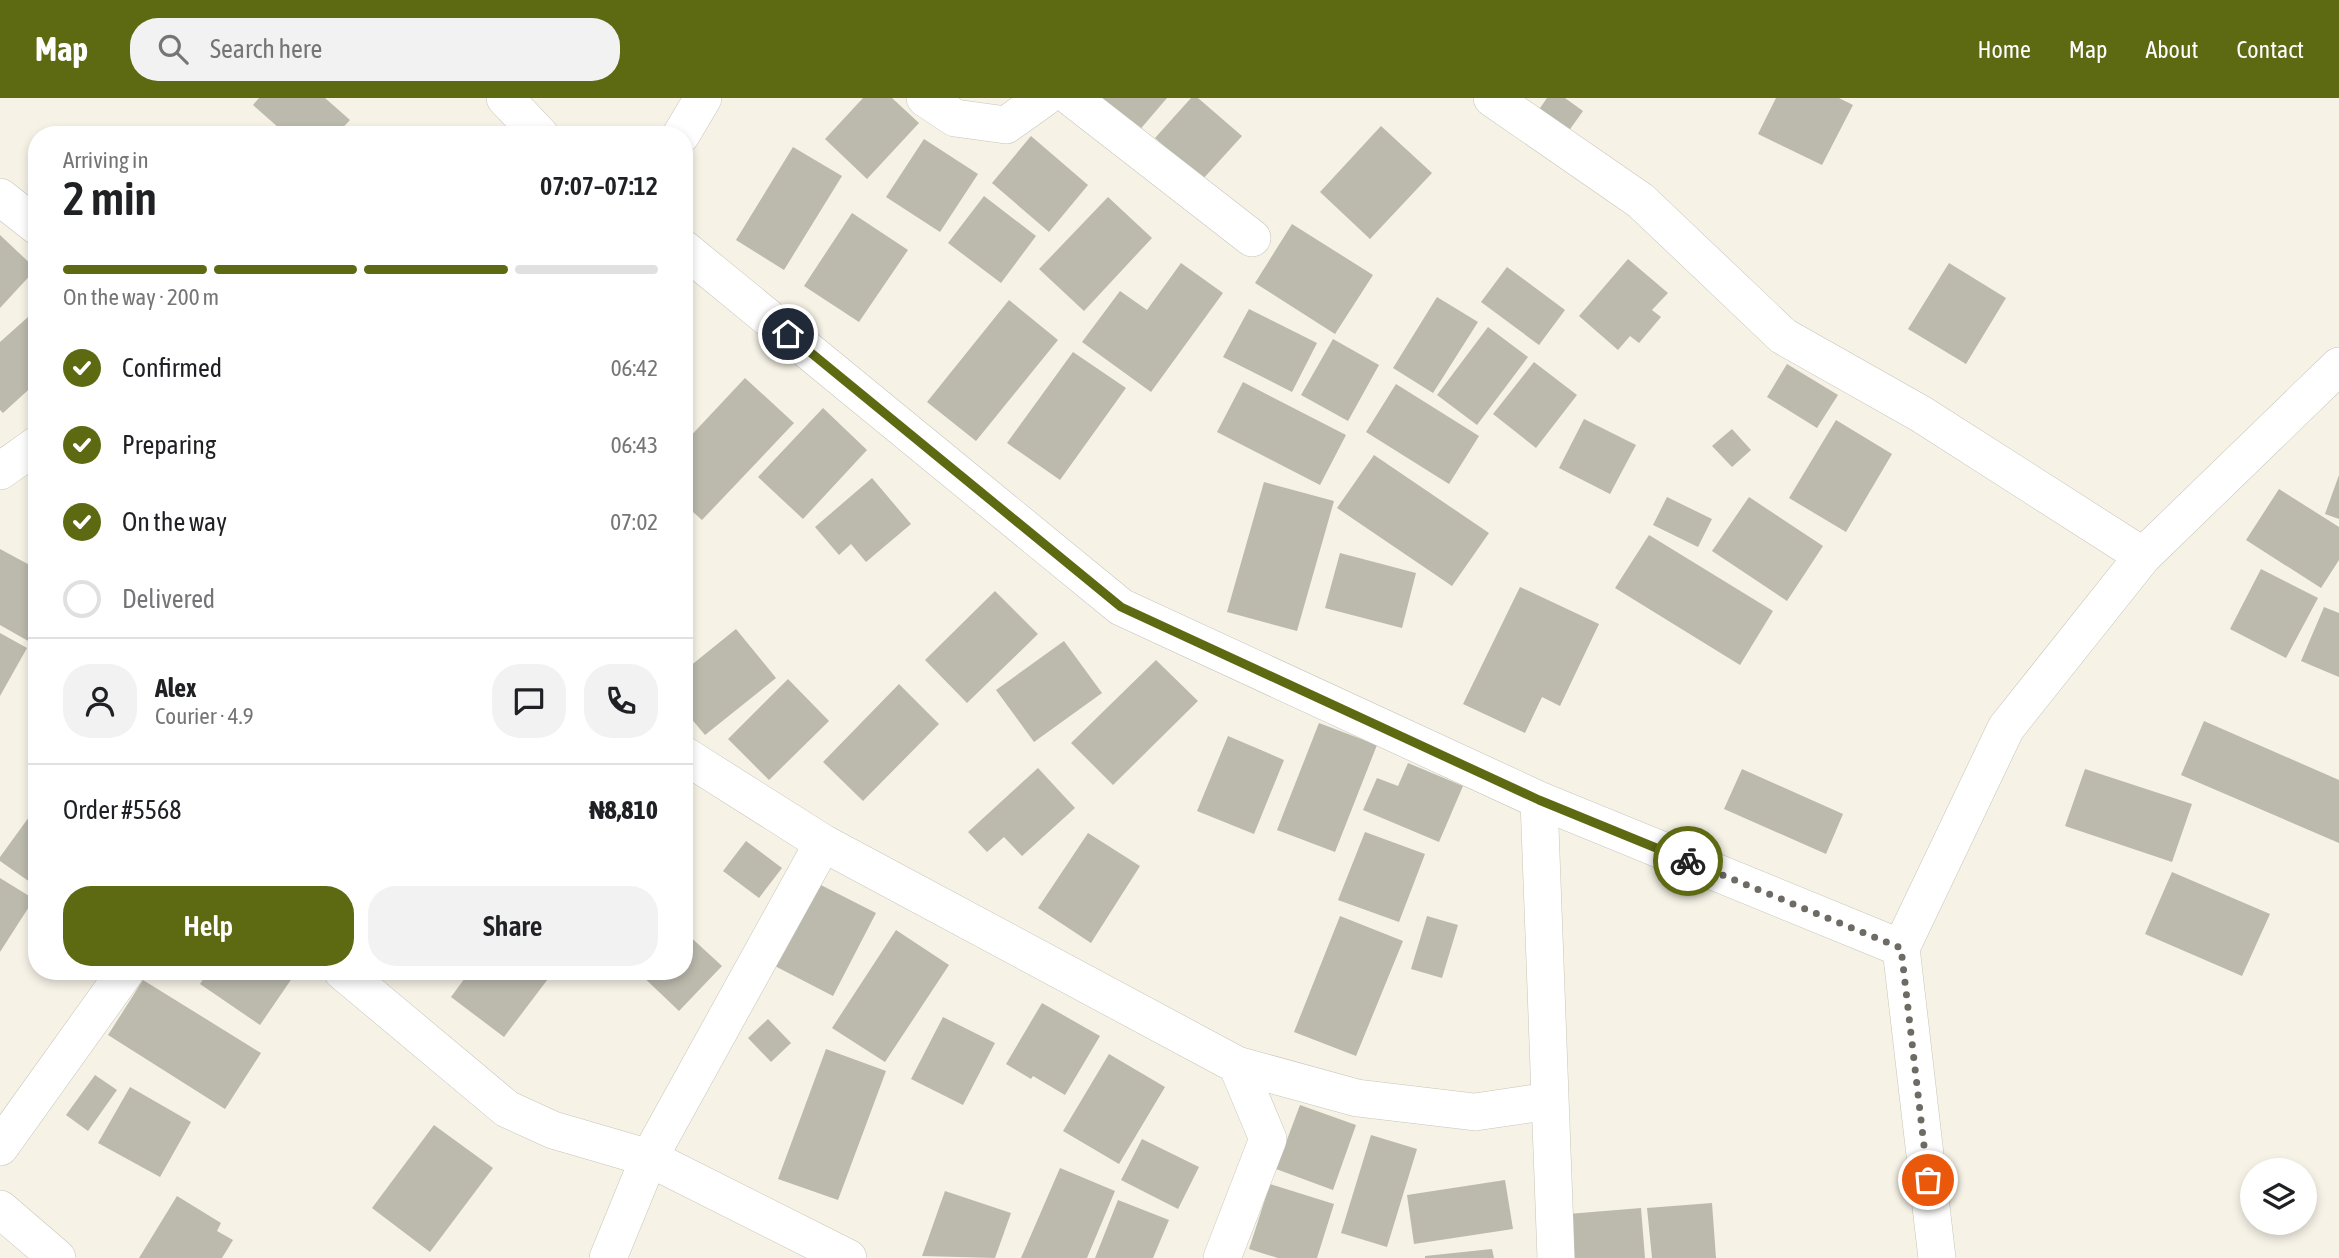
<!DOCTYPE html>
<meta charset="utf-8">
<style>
:root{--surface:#fff;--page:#f2f2f2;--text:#202124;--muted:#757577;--line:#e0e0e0;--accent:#5d6a12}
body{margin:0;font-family:"Asap Condensed",sans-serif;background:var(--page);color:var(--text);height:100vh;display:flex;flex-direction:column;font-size:26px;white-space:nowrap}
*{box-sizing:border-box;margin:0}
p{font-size:23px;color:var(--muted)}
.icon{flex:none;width:38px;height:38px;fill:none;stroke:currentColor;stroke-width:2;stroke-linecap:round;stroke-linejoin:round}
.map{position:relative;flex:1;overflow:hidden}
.drawer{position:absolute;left:28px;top:28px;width:665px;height:854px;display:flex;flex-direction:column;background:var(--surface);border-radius:28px;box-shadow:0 4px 10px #0003}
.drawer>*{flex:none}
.controls{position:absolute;left:2240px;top:1060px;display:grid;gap:14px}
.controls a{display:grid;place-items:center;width:77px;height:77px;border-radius:50%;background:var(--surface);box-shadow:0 4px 10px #0003;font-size:35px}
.pin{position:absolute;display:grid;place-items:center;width:60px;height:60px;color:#fff;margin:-30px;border:4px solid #fff;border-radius:50%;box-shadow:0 2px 7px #0007}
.courier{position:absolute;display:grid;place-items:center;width:70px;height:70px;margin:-35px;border:5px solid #5d6a12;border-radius:50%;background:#fff;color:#222;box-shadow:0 2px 9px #0007}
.head em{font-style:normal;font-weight:600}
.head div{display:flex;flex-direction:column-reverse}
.head{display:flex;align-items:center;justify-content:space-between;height:119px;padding:0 35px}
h1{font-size:46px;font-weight:600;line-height:52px}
.bar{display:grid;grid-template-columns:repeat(4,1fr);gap:10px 7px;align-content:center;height:84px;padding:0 35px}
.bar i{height:9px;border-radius:5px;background:var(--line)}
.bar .active{background:var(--accent)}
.bar p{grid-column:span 4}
.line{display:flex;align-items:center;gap:18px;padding:0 35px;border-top:2px solid var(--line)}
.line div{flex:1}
.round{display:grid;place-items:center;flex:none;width:74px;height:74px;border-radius:28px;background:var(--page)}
ol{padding:0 35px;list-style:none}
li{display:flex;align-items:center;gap:21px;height:77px}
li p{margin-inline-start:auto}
li .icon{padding:7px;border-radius:50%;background:var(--accent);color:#fff;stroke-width:4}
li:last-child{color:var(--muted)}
li i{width:38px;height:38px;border:4px solid var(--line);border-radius:50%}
.action{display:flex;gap:14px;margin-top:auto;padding:14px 35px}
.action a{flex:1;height:80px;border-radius:28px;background:var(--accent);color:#fff;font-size:28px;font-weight:600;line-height:80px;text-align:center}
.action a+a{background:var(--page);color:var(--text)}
header{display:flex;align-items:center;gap:42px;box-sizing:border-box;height:98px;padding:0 35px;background:var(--accent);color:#fff}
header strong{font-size:33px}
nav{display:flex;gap:38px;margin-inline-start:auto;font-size:24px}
.search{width:490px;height:63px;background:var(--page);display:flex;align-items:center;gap:18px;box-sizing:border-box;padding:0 24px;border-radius:28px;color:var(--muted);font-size:26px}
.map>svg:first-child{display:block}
.building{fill:#bcb9ad}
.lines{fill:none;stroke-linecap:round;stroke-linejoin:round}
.street-casing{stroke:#c7c4b8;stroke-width:38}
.street{stroke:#fff;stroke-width:37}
.done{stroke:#6e6b64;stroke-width:7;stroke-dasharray:0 12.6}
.route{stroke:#5d6a12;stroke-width:9}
</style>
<header>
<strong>Map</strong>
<div class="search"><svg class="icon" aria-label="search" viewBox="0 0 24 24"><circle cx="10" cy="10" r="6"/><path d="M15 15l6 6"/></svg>Search here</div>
<nav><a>Home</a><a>Map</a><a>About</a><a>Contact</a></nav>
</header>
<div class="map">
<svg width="2339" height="1160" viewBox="0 0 2339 1160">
<rect width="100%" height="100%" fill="#f6f2e6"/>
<path class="building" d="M259,0H325L350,22L336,37H287L253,7Z
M863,0H892L919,25L867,81L825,41Z
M1095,0H1167L1137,35Z
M1191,0H1198L1242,38L1202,82L1155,40Z
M1547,0H1565L1583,13L1568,34L1538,13Z
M1776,0H1839L1853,7L1822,67L1758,36Z
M1381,28L1432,75L1370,141L1320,94Z
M1031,38L1088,87L1049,134L992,85Z
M924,41L978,76L940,134L886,99Z
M793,49L842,78L784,172L736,142Z
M984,98L1036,138L1001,185L948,145Z
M1108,99L1152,140L1084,213L1039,171Z
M852,115L908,152L859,224L804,188Z
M1292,126L1373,177L1335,236L1255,185Z
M0,137L36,171L0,210Z
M1628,161L1668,195L1652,212L1661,219L1639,245L1630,238L1618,252L1579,218Z
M1181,165L1223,195L1151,294L1082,244L1120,193L1147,212Z
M1949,165L2006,200L1966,266L1908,231Z
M1507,169L1565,212L1539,247L1481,204Z
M1437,199L1478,224L1433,295L1393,270Z
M1009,202L1058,242L976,343L927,304Z
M37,211V284L3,315L0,312V244Z
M1249,211L1317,245L1292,294L1223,259Z
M1488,229L1528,259L1477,327L1437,297Z
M1333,241L1379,267L1348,323L1301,297Z
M1073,254L1126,290L1060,382L1007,345Z
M1534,264L1577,297L1536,350L1493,316Z
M1787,266L1838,297L1817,330L1767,299Z
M745,280L794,325L702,422L684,406V345Z
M1243,284L1346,337L1320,387L1217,334Z
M1396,286L1479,338L1449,386L1366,334Z
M823,310L867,352L803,421L758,379Z
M1584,321L1636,347L1610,396L1559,370Z
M1836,322L1892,356L1846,434L1789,400Z
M1732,331L1751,352L1732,369L1712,348Z
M1374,357L1489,435L1452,488L1337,410Z
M2339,377V421L2325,416Z
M872,380L911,426L866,464L851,446L839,457L815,429Z
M1264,384L1334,403L1297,533L1227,514Z
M2279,391L2339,429V462L2321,490L2246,442Z
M1667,399L1712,421L1698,449L1653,427Z
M1749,399L1823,448L1787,503L1712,453Z
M1649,437L1773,513L1740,567L1615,490Z
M0,451L37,471V548L0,527Z
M1340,455L1416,475L1402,530L1325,510Z
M2261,471L2318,500L2286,560L2230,531Z
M1520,489L1599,526L1560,608L1542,599L1525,635L1463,606Z
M995,493L1038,536L967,605L925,562Z
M2324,509L2339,515V579L2301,563Z
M736,531L776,580L705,637L684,612V573Z
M0,535L27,550L0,598Z
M1064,543L1102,595L1034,644L996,592Z
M1156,562L1198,603L1113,687L1071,645Z
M788,581L829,623L769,682L728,641Z
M899,586L939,626L863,703L823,664Z
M2204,623L2339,682V745L2181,677Z
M1319,625L1377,647L1335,754L1277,732Z
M1228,638L1284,662L1254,736L1197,713Z
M1408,665L1463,688L1439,744L1363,712L1377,680L1398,688Z
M1038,670L1075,710L1022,758L1004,739L987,754L968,734Z
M1742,671L1843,716L1826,756L1724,711Z
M2085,671L2192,706L2172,764L2065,728Z
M37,708V789L0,763V759Z
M1365,734L1425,756L1399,824L1338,802Z
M1088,735L1140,768L1091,845L1038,810Z
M746,743L782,770L759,800L723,773Z
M2172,774L2270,816L2242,878L2145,836Z
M0,780L34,801L0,854Z
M815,784L876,815L833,898L771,866Z
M1340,818L1403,843L1356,958L1294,934Z
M1427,818L1458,827L1442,880L1411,871Z
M896,832L949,867L885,964L832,930Z
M684,833L722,868L679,913L637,873H684Z
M208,873H297L260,927L200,886Z
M470,873H554L504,939L451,899Z
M143,882L261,955L225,1011L108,937Z
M1042,905L1100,938L1065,997L1033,978L1031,981L1006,966Z
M943,919L995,945L963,1007L911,981Z
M768,921L791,945L771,964L748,940Z
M826,951L886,973L838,1102L778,1081Z
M1109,956L1165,989L1119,1066L1063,1033Z
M95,977L117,992L88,1033L66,1017Z
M130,989L191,1024L160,1079L98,1045Z
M1300,1007L1356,1027L1333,1092L1276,1071Z
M434,1027L493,1070L430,1154L372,1110Z
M1371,1037L1417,1051L1387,1149L1341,1135Z
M1142,1041L1199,1069L1178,1111L1121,1082Z
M1060,1070L1115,1093L1087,1160H1021Z
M1505,1082L1513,1131L1414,1146L1407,1097Z
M1270,1086L1334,1106L1317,1160H1278L1249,1151Z
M945,1093L1011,1115L995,1160L922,1158Z
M177,1098L221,1125L217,1133L233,1142L222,1160H139Z
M1118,1102L1169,1122L1153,1160H1095Z
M1712,1105L1716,1160H1652L1647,1110Z
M1641,1110L1645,1160H1571L1568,1116Z
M1492,1151L1494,1160H1425V1158Z"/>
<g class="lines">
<g class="street-casing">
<path id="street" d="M505,0L540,37
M925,0L955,20L1006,27L1044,0
M1072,0L1252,140
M1492,0L1641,103L1783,238L1921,316L2143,458
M681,37L703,0
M0,99L37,128
M684,151L1121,509L1539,702L1901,850
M0,373L37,347
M684,657L823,745L1237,967L1268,1041L1222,1160
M1539,702L1556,1160
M342,873L507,1011L553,1032L649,1060L848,1160
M1237,967L1357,1000L1475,1014L1550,1003
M0,1049L126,873
M0,1111L57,1160
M608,1160L649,1060L823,745
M1937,1160L1901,850L2006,630L2143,458L2339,268"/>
</g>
<use href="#street" class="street"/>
</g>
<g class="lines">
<path class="done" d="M1688,763L1901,850L1928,1082"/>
<path class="route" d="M788,236L1121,509L1539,702L1688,763"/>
</g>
</svg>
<div class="controls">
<a><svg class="icon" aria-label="layers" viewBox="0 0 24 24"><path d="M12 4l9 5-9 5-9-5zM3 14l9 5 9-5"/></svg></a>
</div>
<div class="pin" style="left:1928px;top:1082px;background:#ea580c"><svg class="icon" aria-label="bag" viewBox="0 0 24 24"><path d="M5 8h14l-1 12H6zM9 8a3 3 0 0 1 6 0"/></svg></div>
<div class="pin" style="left:788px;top:236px;background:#1f2937"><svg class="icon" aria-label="home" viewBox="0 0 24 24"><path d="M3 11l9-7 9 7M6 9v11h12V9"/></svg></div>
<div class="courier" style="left:1688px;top:763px"><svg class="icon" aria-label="bike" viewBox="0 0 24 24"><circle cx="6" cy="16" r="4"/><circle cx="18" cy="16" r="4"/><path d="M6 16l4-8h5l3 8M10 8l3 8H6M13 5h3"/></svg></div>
<section class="drawer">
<div class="head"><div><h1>2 min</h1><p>Arriving in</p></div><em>07:07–07:12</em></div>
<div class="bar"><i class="active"></i><i class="active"></i><i class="active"></i><i></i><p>On the way · 200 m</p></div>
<ol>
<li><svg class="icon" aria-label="check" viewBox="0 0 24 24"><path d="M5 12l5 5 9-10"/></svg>Confirmed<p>06:42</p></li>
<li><svg class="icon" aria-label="check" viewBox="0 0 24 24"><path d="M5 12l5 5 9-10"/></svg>Preparing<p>06:43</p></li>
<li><svg class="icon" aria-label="check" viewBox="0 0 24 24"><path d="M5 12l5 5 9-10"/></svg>On the way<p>07:02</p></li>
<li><i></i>Delivered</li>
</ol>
<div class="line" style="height:126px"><a class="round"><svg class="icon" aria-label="person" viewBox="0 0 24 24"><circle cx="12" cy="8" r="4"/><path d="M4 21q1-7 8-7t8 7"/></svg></a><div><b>Alex</b><p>Courier · 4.9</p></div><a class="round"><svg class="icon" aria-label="chat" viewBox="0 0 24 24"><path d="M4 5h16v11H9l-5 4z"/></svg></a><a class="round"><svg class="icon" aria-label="phone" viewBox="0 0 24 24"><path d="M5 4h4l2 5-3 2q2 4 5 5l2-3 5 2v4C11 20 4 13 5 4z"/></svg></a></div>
<div class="line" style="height:91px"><div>Order #5568</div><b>₦8,810</b></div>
<div class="action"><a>Help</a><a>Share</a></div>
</section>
</div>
